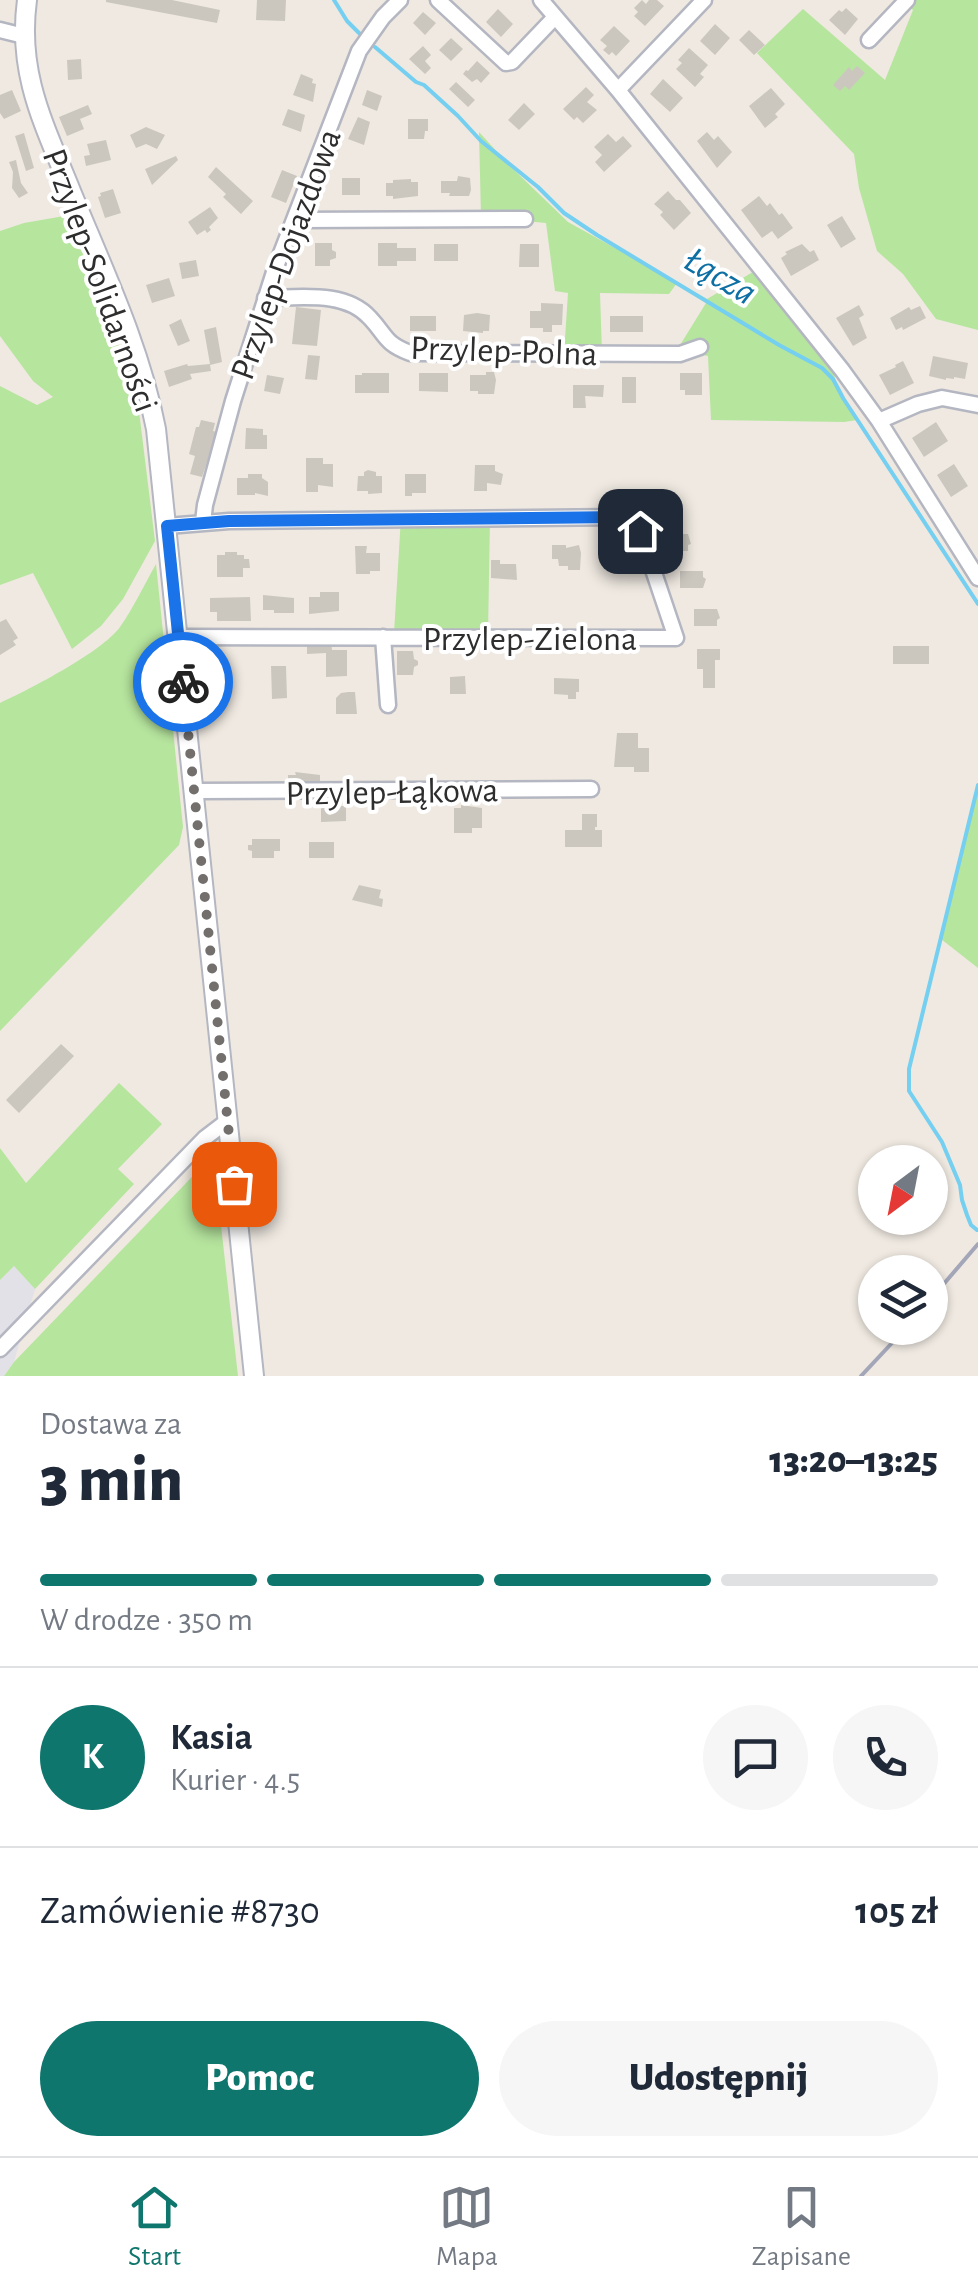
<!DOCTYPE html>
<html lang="pl">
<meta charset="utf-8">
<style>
:root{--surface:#fff;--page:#f6f6f7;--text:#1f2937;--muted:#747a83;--line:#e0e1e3;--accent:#0f766e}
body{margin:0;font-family:"Alegreya Sans",sans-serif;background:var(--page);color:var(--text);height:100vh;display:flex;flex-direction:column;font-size:38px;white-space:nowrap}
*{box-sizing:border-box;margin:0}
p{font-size:32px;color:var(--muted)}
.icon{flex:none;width:55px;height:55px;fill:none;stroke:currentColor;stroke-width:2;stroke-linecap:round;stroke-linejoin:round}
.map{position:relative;height:1376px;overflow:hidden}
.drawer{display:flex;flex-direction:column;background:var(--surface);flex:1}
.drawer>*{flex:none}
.needle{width:65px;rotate:212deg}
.fabs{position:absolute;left:858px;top:1145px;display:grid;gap:20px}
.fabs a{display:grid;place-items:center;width:90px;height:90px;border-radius:50%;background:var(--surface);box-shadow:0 2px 8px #0004;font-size:50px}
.pin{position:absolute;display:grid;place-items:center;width:85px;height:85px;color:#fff;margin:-42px;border-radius:20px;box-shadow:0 5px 15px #0006}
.courier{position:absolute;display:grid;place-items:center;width:100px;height:100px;margin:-50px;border:8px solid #1a73e8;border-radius:50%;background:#fff;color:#222;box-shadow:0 2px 12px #0007}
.summary em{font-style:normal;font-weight:800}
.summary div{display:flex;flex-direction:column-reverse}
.summary{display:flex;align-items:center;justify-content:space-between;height:170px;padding:0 40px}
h1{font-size:65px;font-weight:800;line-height:75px}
.bar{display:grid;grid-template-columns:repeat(4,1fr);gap:15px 10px;align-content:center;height:120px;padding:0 40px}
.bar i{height:12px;border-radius:8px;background:var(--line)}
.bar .selected{background:var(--accent)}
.bar p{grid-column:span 4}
.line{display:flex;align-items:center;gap:25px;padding:0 40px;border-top:2px solid var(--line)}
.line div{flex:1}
.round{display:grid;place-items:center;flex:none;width:105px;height:105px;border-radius:52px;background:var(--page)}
.cta{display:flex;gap:20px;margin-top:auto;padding:20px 40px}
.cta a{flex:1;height:115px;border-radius:60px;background:var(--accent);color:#fff;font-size:40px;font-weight:800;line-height:115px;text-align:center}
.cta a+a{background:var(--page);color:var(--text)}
.dock{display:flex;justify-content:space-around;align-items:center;height:140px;border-top:2px solid var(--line);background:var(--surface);font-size:28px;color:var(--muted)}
.dock a{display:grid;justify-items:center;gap:5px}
.dock .selected{color:var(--accent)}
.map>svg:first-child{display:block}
.industrial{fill:#e3e1e8}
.green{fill:#b6e59e}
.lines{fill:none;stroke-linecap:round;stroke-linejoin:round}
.stream{stroke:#75cff0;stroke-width:4}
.building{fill:#cbc7bf}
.minor-casing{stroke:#b4b7c1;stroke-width:19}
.secondary-casing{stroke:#b4b7c1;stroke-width:22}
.minor{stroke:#fff;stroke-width:14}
.secondary{stroke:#fff;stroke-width:18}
.rail{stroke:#a3a6b8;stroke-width:4}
.done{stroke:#726f6d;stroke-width:10;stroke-dasharray:0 18}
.route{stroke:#1a73e8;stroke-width:12}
.labels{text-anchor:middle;stroke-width:8;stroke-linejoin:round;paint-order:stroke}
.street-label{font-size:35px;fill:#2e2e2e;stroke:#fff}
.water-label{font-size:38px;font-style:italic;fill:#0d6fa3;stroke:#fff}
</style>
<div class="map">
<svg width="978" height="1376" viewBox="0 0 978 1376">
<rect width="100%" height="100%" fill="#efe9e1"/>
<path class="industrial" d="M14,1266L35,1289L14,1362L4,1376H0V1280Z"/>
<path class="green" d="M901,0H978V330L936,319L903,274L877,251L859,188L854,154L757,53L803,9L885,80L913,10Z
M479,132L511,167L568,222L707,299L758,269L837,369L834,379L857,420L844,422L711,420L708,356L677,350L706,303L677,283L669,294L600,293L602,354H564L568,293L555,291L546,223L481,217Z
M70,215L137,395L155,541L123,599L101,626L72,649L33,573L0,585V386L37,405L53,397L33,381L0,336V231L24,223Z
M490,516L488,635L394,633L401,517Z
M156,564L183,827L179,845L0,1031V703C30,689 102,652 120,627C134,607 144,585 156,564Z
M978,785V968L941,939Z
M119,1083L162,1124L118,1169L134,1184L35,1289L14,1266L0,1280V1148L26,1183Z
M213,1155L238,1376H4L14,1362Z"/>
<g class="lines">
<path class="stream" d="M334,0L347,21L361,35
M375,47L416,82L424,85L458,116L481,141L538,187L564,213L597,235L779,345L822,368L833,379L843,398L978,604
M977,1230L971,1225L967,1215L962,1200L960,1185L942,1142L909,1091V1069L978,785"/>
</g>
<path class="building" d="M106,0H172L220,10L217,23L106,2Z
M257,0H286L285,21L256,20Z
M642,0L646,4L649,0H657L664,6L645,26L634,16L638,12L634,8Z
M846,8L858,19L845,35L829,20L839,10L842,12Z
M498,9L513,24L501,37L486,22Z
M423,12L436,23L425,35L413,23Z
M715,24L730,38L715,55L700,41Z
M614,26L630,41L616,56L612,52L609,55L603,50L607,46L600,40Z
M749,30L765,45L754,55L739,40Z
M451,38L463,49L451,61L439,50Z
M423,46L431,55L425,61L431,68L425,74L409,59Z
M689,48L708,65L700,74L704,77L695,87L676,69L682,63L678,60Z
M81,59L82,79L68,80L67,60Z
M477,61L490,73L481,83L477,79L472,82L463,74L466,70L468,71Z
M857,66L865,73L849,90L845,86L840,91L833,85L849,67L852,71Z
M301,74L313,79L312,83L316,84L313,102L293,95Z
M663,79L683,98L670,112L650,94Z
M456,82L475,100L468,107L449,89Z
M586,87L594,95L587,102L597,110L583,123L577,117L574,120L563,109Z
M771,88L785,104L775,114L778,117L765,128L749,106Z
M12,90L21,111L4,119L0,113V95Z
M367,90L382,96L377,111L362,105Z
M524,103L535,114L519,130L508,120Z
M88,105L92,114L80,119L84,129L67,136L59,117Z
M288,109L305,115L301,132L282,125Z
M358,117L370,122L364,145L348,139Z
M408,119H428V131H425L424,139H408Z
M146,127L165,135L157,149L146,144L136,148L130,135Z
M707,132L714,140L718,136L732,152L717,168L697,141Z
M24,133L34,168L26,171L15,136Z
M608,134L616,142L623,136L632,146L604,172L595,162L602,155L594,147Z
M106,140L111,160L86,166L84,156L90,155L87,144Z
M176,156L178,160L152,185L145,169Z
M16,160L21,183L28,193L19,198L12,188L13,172L9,162Z
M216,167L253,201L241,214L223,197L226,194L208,177Z
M282,170L297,176L286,203L271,197Z
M458,176L470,178L471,190L469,196H449L450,193H441V181H457Z
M342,178H360V195H342Z
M411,179V182H418V196L393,199V196H386V183H393V180Z
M113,189L121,213L105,218L98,197L101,196L100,193Z
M668,191L676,200H680L691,213L674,230L660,215L663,212L654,204Z
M759,196L767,206L770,203L779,215L782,213L793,228L778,239L772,231L762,238L741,210Z
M210,207L218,218L209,227L211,230L207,233L205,230L197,235L188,222Z
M842,216L856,239L841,248L827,225Z
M315,243H332V250L336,252V258L330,260V266H315Z
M378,243H397V248H416V261H397V266H378Z
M434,244H458V261H434Z
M520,244H539V267H519Z
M802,244L810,252L814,250L819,260L791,276L781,258L787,254L785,252Z
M196,260L199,276L182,279L179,263Z
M169,278L175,296L152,303L146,285Z
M541,303L563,304L562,325H552V332H543V328H530V311H541Z
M859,305L864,315L859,318L867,338L853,346L836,318Z
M920,306L926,318L903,330L902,327L896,330L890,318L909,307L911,310Z
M296,307L321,310L317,346L292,344Z
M477,313L490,315L489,331H483V333L463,331L464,315Z
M410,316H436V331H410Z
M610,316H643V332H610Z
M181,319L190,341L178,346L169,325Z
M216,327L222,362L210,365L211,371L190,374L192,379L169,387L164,371L187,364L188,366L210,364L204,330Z
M308,355L320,356L317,380L305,379Z
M933,356L968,363L965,379L954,377V379L946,378V380L929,376Z
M903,361L914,383L890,395L879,375L896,367L895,365Z
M486,372H494L496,380L494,394H478V391H470V375H486Z
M362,373H389V393H355V375H362Z
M419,373H448V392L419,391Z
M680,373H702V395H685V390H680Z
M267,375L284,378L280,394L264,391Z
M622,377H636V403H622Z
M573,385H604L603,397L585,396L586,408H573Z
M201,420L215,423L213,431L217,432L202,477L190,474L195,456L189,454L196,427H199Z
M936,422L948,441L924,457L912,438Z
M246,428L263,429V435H267V449H245Z
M306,458H323V464H333V487L318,485V492H306Z
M954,464L968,486L951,497L937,475Z
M475,465H495V471L503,474L501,485L487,483V491H474Z
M368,470L376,472V476H382V493L368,494V491H357L358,476H364V472Z
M248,474H262V478L268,482V496L255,493V495H237V478H248Z
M405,474H426V493H412V496H405Z
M664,534H688L691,544L688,545V551H664Z
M552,545H566V548L579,545L581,553L580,570H568V566H559L558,559H552Z
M355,546H367L366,553H380V571H370V574H356Z
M225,552H237V555H244V559H249L250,568H243V577H217V555H225Z
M491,560H500V564H516L517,580L491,578Z
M680,571H703V577L706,579L703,588H680Z
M320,592H339V611L309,614V597H320Z
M263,595L294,598V613H274V610H263Z
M250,597L251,621H217V612H210V598Z
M694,609H717L720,618L717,620V626H694Z
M6,619L18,638L13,641L16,645L0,655V622Z
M307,642H331L332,650H347V676L326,677V653L307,654Z
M893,646H929V664H893Z
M697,649H720V660H715V688H703V669H697Z
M397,651H413L414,659L418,661V665L414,667L413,675H397Z
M271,666H286L287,698L272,699Z
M465,676L466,694H450V677Z
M554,678L579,679V692H576V699H568V695L554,694Z
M348,692H355L357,714H336V698L341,693Z
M617,733H638V748H649V772H634V767H614Z
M295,772L320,775V783L288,782V775H296Z
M461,805L482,808V828H472V833H454V808H461Z
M321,806H346V821L321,822Z
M582,814H597V827H595V830H602V847H565V830H582Z
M252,839H280V851H274V858H252V851L248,850V845H252Z
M309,842H334V858H309Z
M359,885L381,890L379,898L383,899L382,907L352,900Z
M61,1044L74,1056L19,1113L6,1100Z"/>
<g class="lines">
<g class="minor-casing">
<path id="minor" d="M438,0L506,63L512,62L555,17
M541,0L618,90L842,370L879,421L978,578
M0,30L24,36
M869,40L907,0
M618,90L704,0
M295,220L525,219
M265,298C299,298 345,290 370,318C387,336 384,343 410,353L680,354L700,347
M879,421L918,404L942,398L978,405
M203,522L205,505L233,401L275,269L359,51L383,17L400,0
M167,526L229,521L624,517L634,522L640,531L676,638L178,637
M383,637L388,705
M194,791L591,789
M0,1349L205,1138L222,1125L228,1123"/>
</g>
<g class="secondary-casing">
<path id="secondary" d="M27,0C17,74 44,124 71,191C103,269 140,346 156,429L254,1376"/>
</g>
<use href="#minor" class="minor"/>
<use href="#secondary" class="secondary"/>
<path class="rail" d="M930,1300L978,1244
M861,1376L906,1328"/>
</g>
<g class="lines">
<path class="done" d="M183,682L234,1184"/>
<path class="route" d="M183,682L167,526L229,521L624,517L634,522L640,531"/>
</g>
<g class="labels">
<g class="street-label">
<text transform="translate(285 254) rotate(-70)" y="12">Przylep-Dojazdowa</text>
<text transform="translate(101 280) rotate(70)" y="12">Przylep-Solidarności</text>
<text transform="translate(504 350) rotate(2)" y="12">Przylep-Polna</text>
<text x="530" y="650">Przylep-Zielona</text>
<text transform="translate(392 791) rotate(-1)" y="12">Przylep-Łąkowa</text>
</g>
<g class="water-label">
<text transform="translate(721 275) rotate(31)" y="13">Łącza</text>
</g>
</g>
</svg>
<div class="fabs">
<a><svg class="needle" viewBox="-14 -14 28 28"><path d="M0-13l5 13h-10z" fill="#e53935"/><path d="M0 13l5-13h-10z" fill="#747a83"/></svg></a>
<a><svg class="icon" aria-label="layers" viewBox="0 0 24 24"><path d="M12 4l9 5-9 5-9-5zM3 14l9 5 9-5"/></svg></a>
</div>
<div class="pin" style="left:234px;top:1184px;background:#ea580c"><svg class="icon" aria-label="bag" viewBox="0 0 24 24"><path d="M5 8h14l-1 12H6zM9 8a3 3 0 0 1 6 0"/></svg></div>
<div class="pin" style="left:640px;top:531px;background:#1f2937"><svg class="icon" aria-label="home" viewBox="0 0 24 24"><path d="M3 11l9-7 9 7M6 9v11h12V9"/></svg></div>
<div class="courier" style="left:183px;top:682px"><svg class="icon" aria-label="bike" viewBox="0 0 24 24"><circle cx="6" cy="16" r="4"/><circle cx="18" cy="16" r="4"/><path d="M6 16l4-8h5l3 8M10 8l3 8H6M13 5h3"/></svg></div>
</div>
<section class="drawer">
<div class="summary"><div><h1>3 min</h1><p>Dostawa za</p></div><em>13:20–13:25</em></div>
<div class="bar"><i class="selected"></i><i class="selected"></i><i class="selected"></i><i></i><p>W drodze · 350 m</p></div>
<div class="line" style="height:180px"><b class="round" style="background:var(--accent);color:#fff">K</b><div><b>Kasia</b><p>Kurier · 4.5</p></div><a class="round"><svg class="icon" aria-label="chat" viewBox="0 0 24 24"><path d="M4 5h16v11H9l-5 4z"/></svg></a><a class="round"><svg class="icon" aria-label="phone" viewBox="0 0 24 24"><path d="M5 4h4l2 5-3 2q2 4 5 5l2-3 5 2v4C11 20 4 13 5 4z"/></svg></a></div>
<div class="line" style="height:130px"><div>Zamówienie #8730</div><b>105 zł</b></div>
<div class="cta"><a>Pomoc</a><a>Udostępnij</a></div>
</section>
<nav class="dock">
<a class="selected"><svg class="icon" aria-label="home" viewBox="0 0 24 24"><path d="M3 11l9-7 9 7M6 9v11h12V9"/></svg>Start</a>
<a><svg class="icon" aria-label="map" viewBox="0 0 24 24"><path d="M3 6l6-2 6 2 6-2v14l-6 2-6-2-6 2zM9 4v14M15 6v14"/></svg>Mapa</a>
<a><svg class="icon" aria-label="saved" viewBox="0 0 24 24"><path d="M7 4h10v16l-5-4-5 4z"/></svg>Zapisane</a>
</nav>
